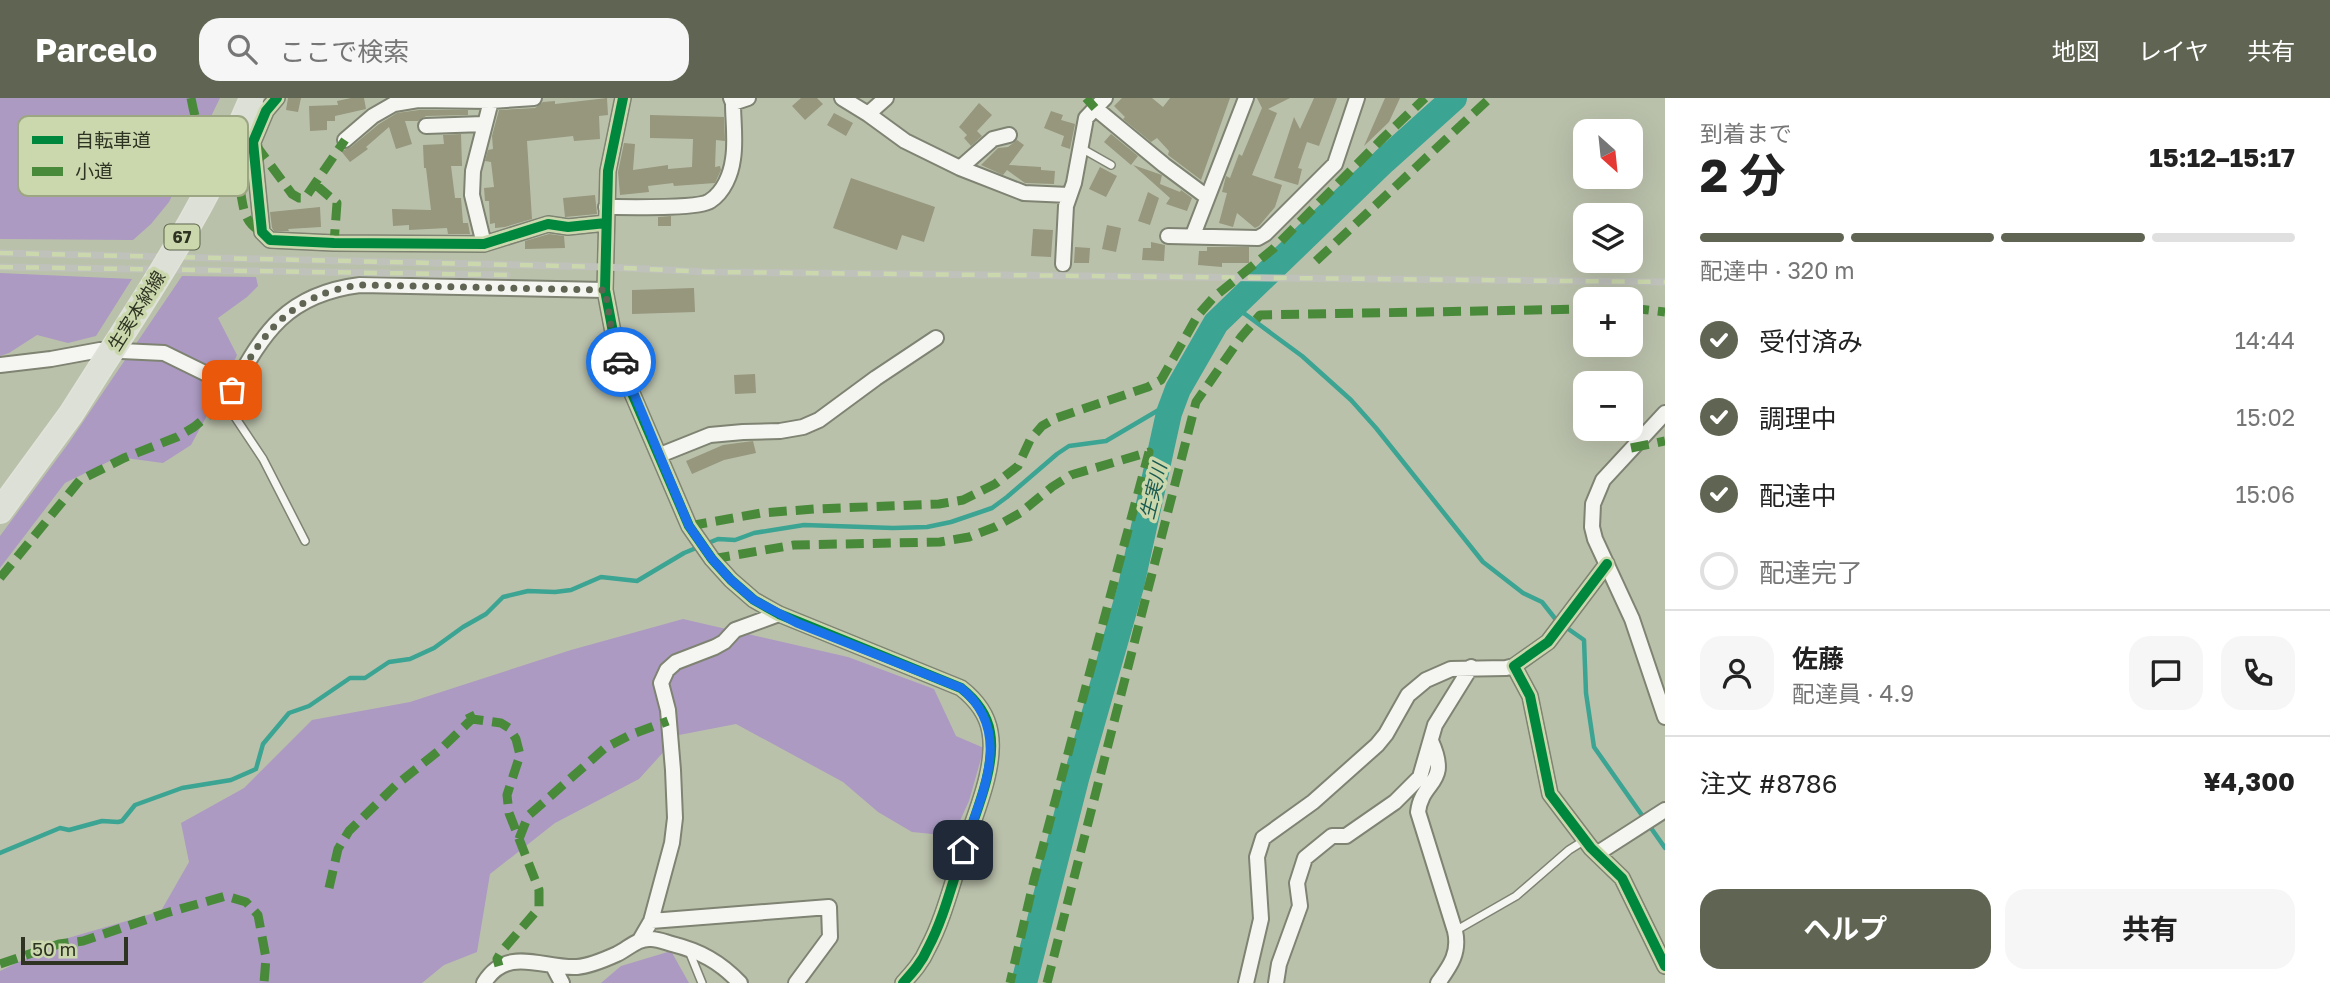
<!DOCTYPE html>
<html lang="ja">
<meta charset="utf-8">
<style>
:root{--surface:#fff;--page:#f6f6f6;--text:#222;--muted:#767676;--line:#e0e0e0;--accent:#5f6552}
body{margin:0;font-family:"Golos Text","Noto Sans JP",sans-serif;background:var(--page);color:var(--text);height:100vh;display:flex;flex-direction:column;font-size:26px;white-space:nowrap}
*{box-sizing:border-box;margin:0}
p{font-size:23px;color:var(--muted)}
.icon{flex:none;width:38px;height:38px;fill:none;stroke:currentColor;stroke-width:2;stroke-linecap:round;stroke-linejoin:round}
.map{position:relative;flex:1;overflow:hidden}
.drawer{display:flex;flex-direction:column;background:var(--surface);width:665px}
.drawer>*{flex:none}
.needle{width:46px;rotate:153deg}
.controls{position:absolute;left:1573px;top:21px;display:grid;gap:14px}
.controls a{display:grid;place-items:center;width:70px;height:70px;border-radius:14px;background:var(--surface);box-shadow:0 7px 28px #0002;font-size:35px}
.scale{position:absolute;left:21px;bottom:18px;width:107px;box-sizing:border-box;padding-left:7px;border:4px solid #2e3322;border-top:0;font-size:19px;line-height:24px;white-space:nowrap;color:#2e3322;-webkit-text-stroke:5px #cbd8ad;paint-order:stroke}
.pin{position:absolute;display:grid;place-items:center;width:60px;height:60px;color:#fff;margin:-30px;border-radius:14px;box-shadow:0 4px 10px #0006}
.courier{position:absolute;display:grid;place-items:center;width:70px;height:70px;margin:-35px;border:5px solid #1a73e8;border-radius:50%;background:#fff;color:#222;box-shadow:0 2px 9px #0007}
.overview em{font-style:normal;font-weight:700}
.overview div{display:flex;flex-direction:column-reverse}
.overview{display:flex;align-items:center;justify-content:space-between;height:119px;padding:0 35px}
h1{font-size:46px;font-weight:700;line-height:52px}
.bar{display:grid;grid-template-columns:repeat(4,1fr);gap:10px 7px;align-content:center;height:84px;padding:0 35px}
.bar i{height:9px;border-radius:5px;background:var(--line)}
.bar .selected{background:var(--accent)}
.bar p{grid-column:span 4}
.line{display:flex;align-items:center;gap:18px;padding:0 35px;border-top:2px solid var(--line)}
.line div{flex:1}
.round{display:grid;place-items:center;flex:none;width:74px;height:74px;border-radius:21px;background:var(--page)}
ol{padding:0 35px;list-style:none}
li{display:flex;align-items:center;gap:21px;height:77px}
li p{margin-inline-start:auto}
li .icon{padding:7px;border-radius:50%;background:var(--accent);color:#fff;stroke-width:4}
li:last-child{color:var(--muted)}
li i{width:38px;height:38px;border:4px solid var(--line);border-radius:50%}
.button{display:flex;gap:14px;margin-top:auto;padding:14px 35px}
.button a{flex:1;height:80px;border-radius:21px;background:var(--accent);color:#fff;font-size:28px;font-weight:700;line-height:80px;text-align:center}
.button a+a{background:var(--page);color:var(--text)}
header{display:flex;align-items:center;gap:42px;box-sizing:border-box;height:98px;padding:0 35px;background:var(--accent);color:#fff}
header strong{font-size:33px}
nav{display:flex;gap:38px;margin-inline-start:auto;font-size:24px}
.search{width:490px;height:63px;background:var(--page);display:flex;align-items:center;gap:18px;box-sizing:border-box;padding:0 24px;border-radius:21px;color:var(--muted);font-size:26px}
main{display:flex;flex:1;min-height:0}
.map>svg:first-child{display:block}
.forest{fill:#ac9ac2}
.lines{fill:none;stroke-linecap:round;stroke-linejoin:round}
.stream{stroke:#3ba492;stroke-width:4.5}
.river{stroke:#3ba492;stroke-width:26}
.building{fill:#96977c}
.lane-casing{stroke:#7e8372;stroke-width:10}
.street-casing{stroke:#7e8372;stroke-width:18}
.primary-casing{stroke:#e0e3d9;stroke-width:26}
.lane{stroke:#f5f6f2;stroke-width:7}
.street{stroke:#f5f6f2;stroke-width:14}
.primary{stroke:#dde0d6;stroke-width:23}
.rail-casing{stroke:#bfc1bb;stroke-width:7}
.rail{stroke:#cbd8ad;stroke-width:4.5;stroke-dasharray:13;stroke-linecap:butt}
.primary-bridge-casing{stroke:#e0e3d9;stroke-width:26;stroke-linecap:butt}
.primary-bridge{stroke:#dde0d6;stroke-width:23}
.quiet{stroke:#498a3a;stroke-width:9;stroke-dasharray:18 9;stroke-linecap:butt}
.cycleway-casing{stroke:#cbd8ad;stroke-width:15}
.cycleway{stroke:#00873e;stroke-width:10}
.done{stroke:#5f6552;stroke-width:7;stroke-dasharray:0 12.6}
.route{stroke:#1a73e8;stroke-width:9}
.labels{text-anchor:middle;stroke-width:7;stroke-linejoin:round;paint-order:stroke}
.shield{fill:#cbd8ad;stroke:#5d644c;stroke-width:2}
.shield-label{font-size:16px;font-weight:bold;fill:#2e3322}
.street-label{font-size:18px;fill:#2e3322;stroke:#cbd8ad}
.water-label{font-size:19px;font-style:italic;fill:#195a51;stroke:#cbd8ad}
.key{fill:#cbd8ad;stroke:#9ca683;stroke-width:2}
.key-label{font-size:19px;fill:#2e3322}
</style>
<header>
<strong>Parcelo</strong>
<div class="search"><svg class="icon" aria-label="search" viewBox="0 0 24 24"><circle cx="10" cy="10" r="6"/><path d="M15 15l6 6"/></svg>ここで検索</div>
<nav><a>地図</a><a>レイヤ</a><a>共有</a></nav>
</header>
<main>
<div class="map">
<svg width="1665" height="885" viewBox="0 0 1665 885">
<rect width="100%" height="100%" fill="#bac1ab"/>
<path class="forest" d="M0,0H220L169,104L151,126L133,142L0,141Z
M0,175L132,181L96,238L68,245L37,237L9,255L0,258Z
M182,178L256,179L258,188L247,199L218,220L237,257C231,272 218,286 216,301L191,347L163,365L118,359L65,385L0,470V438L68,346Z
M683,521L848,559L934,591L956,638L984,650L969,703L953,738L912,734L878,714L843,684L736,626L679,637L639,681L555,725L490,776L477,854L444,867L422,885H0V873L68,840L161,813L189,764L181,725L244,690L312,622L410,604L571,552Z
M671,853L689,885H601L621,868Z"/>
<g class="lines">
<path class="stream" d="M1232,209L1245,216L1302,258L1351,302L1376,330L1483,464L1523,495L1542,504L1557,523L1584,542L1586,595L1594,649L1665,750
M0,755L60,730L69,732L102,723L118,724L122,723L135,707L182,690L231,682L256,671L263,646L289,615L309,608L350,580H365L389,564L410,561L434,550L463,529L486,516L503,499L528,493L555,494L571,492L601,479L637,483L684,455L718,441L735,442L754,435L804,427L893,430L927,429L951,424L992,410L1007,399L1057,356L1069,348L1106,343L1174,303"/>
<path class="river" d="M1024,885L1076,681L1131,488L1169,315L1178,291L1216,225L1384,63L1454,0"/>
</g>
<path class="building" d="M288,0H301L298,14L286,12Z
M351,0H364L366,11L335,18V23H327V32L310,33L309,8L338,7L337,3Z
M607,0L608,17L599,18L600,41L574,43L573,38L527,43L532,121L505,129L495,130V125L490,126L489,103H485L484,90L494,89L491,64L485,63L488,52L493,51L492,38L499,12L535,10L543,4L555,3V6Z
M801,0H817L823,6L805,22L792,8Z
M1122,0H1152L1163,9L1170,0H1230L1201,82L1168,57L1169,53L1157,40L1151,44L1123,21L1125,19L1114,8Z
M1257,0H1290L1268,11L1277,15L1252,77L1282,87L1275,109L1259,128L1255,130L1237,115L1233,129L1219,125L1227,95L1222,94L1226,78L1230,80L1239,56L1242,58L1262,10Z
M1314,0H1337L1319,48L1307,44L1298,70L1302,71L1298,87L1274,80L1294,19L1300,31Z
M1385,0H1400L1389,24L1364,48Z
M979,5L992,17L977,33L982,38L971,48L964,40L967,37L959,29Z
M419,12H468V17L426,18L418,23H405L412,46L396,51L389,29L366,49L368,51L350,64L341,53L351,49L379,26L397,15Z
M1051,13L1063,17L1061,22L1075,26L1070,51L1061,48L1064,38L1044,30Z
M834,15L853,25L846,38L827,27Z
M650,17L724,19L725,43L716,42L715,69L720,68L721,72L715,85L674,88L673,85L648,88L649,94L620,97L618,74L624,45L635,46L633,72L668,67V71L692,69L693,41L650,40Z
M461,36L462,68H451L455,100H461L463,125H468L470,136H448L447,130L409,132V127L393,128L392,111L431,112L426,70H424L423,47L444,46L443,37Z
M1111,36L1138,58L1131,67L1104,44Z
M1017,42L1024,47L1009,67L1041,69V72L1055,73L1054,86L1025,85L1007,72L1003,77L981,67L998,50L1008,49Z
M1133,67L1162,77L1160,86L1180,94L1181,92L1192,100L1187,113L1166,106L1170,100Z
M1100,69L1117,78L1106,99L1089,91Z
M851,80L935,109L924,144L902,137L897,152L833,130Z
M1148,94L1159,100L1150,127L1138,123Z
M595,97L597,116L565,119L563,100Z
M320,109L321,129L288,131L289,133H274L272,130L270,114Z
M671,118V128H658V119Z
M1107,127L1121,130L1116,154L1102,151Z
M1033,131L1053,132L1051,159L1031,158Z
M549,136L564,138L565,150L525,151V143Z
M1151,144L1165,147L1164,163L1142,162L1143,150H1151Z
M1075,149L1090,150L1089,165H1074Z
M1207,149H1249V165H1222V169L1198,167L1199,153H1207Z
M694,190L695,214L632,216V192Z
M755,276L756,295L735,296L734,277Z
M753,343L756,355L724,362L692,376L686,363L723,347Z"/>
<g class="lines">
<g class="lane-casing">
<path id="lane" d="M1081,50L1111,67
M225,304L263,361L305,443
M1455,833L1516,798L1569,752L1585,742
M689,853L702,885"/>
</g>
<g class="street-casing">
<path id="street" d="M277,0L266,13L253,44L262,134L270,142L334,145L484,146L548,126L568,129L606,125
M623,0L608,73L605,192L616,250L632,295L689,428L712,461L731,482L754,502L779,516L961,590C975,601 987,616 990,634C997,671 972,723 961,759C951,789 943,822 928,850C922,864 913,874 903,885
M842,0L868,16L905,43L960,70L1024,95L1069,97
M733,5L748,0
M1095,10L1164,67L1207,99
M868,16L886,0
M426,28L484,26
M345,42L373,18L394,6L418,2L491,3L534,0
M960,70L993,41L1009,37
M606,109C625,109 699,111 710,103C724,94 731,76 733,61C736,43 733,23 733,5L731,0
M1193,137L1246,0
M1168,138L1258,140L1265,136L1335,66L1357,0
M484,146L472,97L473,73L491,3L489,0
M1063,166L1066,108L1074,85L1086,20L1105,0
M0,267L51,261L100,252L164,255L215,280L232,292
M225,304C261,241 280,197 360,187L605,192
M1665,315L1603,382L1593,406L1592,429L1595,441L1632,521L1665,619
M660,357L710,337L743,334L780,333L803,329L819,322L876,280L936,240
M1607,466L1548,544L1514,568L1530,598L1550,696L1591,750L1622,780L1665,868
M1431,643C1451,687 1422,681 1418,714L1455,833C1460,855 1450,868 1438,885
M1598,755L1665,712
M651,823L829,809L830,839L796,885
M640,842L651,823L672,745L675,720L673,672L668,612L661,585L667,572L676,564L715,549L724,544L735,532L779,516
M553,868L562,885
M484,885C507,847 543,871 577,869C589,868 606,861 617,856C629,850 638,840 651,841C658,841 665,844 672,846C700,853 720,864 740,885
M1246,885L1261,821L1257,759L1263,740L1313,704L1377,647L1386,636L1408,597L1426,582L1451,571L1506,570L1514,568
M1276,885L1279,866L1300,808L1297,785L1305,760L1332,738H1346L1395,704L1420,679L1435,627L1471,569"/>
</g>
<g class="primary-casing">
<path id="primary" d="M0,413L71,316L99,272"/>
</g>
<use href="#lane" class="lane"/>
<use href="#street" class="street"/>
<use href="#primary" class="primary"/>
<g class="rail-casing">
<path id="rail" d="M0,155L606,169L707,174L1665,184
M0,169L507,177"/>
</g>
<use href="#rail" class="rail"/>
<g class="primary-bridge-casing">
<path id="primary-bridge" d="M99,272C156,185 212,96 252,0"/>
</g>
<use href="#primary-bridge" class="primary-bridge"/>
<path class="quiet" d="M191,0C194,16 198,33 209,47C218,58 232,68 237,81C245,102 239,123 262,134
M1086,0L1095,10
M255,46L292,96L299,100H305L345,42
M316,87L337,105L334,145
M1316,163L1490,0
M1631,210L1665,214
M1631,350L1665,343
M689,428L761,415L815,411L939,406L963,402L995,386L1018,368L1030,342L1042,328L1056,320L1148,289L1161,282L1198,217L1213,200L1273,151L1383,40L1425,0
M712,461L794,447L940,444L969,439L995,429L1020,415L1052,389L1071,377L1149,354L1034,782L1010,885
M0,480L80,382L124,360L177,339L194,329L225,304
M469,615L472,621L501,625L509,630L516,641L520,657L507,697L509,715L539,792V810L501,854L497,861L499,868
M519,741L528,718L605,650L630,637L668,623
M329,790L338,751L349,733L396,687L441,651L472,621
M0,866L59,846L83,843L166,815L226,798L246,804L258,817L266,860L264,885
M1047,885L1196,304L1241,239L1260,217L1586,211"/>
<g class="cycleway-casing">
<path id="cycleway" d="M277,0L266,13L253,44L262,134L270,142L334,145L484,146L548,126L568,129L606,125
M623,0L608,73L605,192L616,250L632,295L689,428L712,461L731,482L754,502L779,516L961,590C975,601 987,616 990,634C997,671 972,723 961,759C951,789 943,822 928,850C922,864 913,874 903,885
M1607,466L1548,544L1514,568L1530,598L1550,696L1591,750L1622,780L1665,868"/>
</g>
<use href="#cycleway" class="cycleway"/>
</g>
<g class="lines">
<path class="done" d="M232,292C262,234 292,196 360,187L605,192L612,234L621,264"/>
<path class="route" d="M621,264L689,428L712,461L731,482L754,502L797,525L961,590C1015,634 981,697 963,752"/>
</g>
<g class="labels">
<rect class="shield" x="164.5" y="126.5" width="35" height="25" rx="5"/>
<g class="shield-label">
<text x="182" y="145">67</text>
</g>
<g class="street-label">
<text transform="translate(137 213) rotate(-58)" y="6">生実本納線</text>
</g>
<g class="water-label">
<text transform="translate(1153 393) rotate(-76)" y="7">生実川</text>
</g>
</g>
<rect x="18" y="18" width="230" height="80" rx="10" class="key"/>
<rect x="32" y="38" width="31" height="8" fill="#00873e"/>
<rect x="32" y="69" width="31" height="9" fill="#498a3a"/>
<g class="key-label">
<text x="75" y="49">自転車道</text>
<text x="75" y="80">小道</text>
</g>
</svg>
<div class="controls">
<a><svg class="needle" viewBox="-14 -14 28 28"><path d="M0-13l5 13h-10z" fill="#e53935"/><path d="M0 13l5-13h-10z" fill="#767676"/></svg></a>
<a><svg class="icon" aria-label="layers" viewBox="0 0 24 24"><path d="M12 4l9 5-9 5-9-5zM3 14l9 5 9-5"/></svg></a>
<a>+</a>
<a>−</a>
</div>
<div class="scale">50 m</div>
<div class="pin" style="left:232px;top:292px;background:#ea580c"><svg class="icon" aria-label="bag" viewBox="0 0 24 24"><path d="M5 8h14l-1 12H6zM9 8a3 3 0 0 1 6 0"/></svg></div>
<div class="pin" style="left:963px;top:752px;background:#1f2937"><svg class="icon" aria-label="home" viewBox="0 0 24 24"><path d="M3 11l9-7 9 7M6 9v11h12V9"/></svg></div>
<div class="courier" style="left:621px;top:264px"><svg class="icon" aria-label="car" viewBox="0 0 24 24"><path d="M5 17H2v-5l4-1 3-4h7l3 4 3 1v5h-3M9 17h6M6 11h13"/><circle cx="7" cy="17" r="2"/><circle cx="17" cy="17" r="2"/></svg></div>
</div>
<section class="drawer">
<div class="overview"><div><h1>2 分</h1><p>到着まで</p></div><em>15:12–15:17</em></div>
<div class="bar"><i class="selected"></i><i class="selected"></i><i class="selected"></i><i></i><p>配達中 · 320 m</p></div>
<ol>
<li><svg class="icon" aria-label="check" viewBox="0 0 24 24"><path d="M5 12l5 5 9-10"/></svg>受付済み<p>14:44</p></li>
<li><svg class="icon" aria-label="check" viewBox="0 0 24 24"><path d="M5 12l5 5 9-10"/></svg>調理中<p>15:02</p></li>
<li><svg class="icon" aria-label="check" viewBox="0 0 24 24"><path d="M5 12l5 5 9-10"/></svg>配達中<p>15:06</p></li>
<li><i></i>配達完了</li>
</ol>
<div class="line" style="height:126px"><a class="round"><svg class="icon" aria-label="person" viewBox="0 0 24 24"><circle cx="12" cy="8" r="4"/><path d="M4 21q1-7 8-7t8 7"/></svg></a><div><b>佐藤</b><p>配達員 · 4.9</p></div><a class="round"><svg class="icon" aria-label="chat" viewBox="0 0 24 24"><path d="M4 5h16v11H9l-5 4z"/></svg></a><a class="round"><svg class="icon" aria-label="phone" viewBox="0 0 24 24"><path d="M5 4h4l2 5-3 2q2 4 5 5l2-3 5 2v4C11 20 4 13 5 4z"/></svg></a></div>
<div class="line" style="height:91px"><div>注文 #8786</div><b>¥4,300</b></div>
<div class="button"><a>ヘルプ</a><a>共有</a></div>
</section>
</main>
